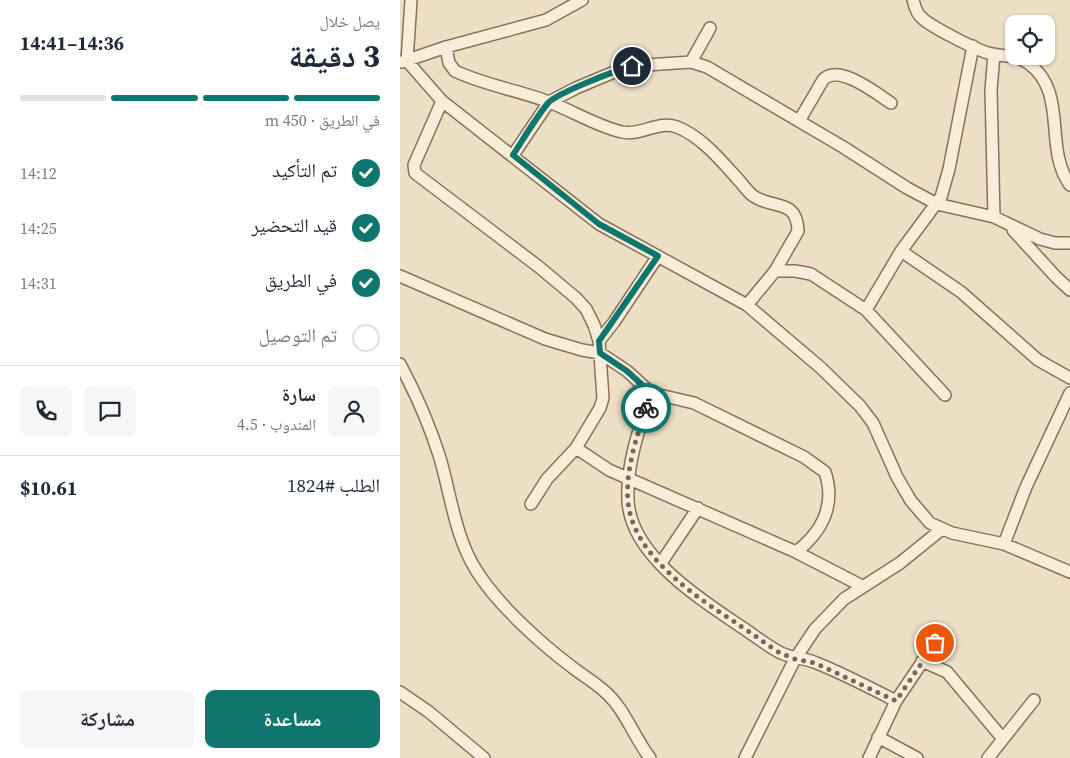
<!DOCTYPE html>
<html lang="ar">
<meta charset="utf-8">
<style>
:root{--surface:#fff;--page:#f6f6f7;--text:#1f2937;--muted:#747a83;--line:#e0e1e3;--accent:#0f766e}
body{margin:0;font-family:"Source Serif 4","Noto Naskh Arabic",serif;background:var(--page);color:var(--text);direction:rtl;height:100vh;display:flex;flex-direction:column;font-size:19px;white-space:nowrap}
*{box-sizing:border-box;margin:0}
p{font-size:16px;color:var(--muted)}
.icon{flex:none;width:28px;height:28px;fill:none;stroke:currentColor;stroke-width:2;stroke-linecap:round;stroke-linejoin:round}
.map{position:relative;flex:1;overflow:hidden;direction:ltr}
.sheet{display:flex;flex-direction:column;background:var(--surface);width:400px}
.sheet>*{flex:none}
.buttons{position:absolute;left:605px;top:15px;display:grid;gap:10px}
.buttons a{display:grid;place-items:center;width:50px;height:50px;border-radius:10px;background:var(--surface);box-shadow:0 1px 4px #0004;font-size:25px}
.pin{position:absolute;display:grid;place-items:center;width:42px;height:42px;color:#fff;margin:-21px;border:2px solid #fff;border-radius:50%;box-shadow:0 1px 5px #0007}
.courier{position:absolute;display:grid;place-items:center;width:50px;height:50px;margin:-25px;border:4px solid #0f766e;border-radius:50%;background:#fff;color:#222;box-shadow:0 1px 6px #0007}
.overview em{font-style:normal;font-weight:700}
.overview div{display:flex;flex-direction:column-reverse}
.overview{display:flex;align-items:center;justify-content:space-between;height:85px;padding:0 20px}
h1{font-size:32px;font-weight:700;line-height:38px}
.bar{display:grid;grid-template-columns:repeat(4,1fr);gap:8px 5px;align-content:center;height:60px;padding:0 20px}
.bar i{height:6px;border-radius:4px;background:var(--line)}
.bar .current{background:var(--accent)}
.bar p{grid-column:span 4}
.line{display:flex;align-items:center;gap:12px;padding:0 20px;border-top:1px solid var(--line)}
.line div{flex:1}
.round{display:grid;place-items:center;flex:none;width:52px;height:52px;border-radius:10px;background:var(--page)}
ol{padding:0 20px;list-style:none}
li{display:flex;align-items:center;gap:15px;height:55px}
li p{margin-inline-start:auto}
li .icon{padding:5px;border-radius:50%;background:var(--accent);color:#fff;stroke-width:4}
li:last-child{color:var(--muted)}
li i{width:28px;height:28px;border:2px solid var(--line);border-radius:50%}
.cta{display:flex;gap:10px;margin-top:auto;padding:10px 20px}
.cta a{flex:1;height:58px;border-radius:10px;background:var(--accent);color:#fff;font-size:20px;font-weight:700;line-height:58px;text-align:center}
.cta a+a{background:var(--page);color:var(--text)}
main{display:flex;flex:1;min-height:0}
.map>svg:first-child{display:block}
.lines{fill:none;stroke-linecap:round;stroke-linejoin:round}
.minor-casing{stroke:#87715b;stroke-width:14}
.minor{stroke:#f8edd8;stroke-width:11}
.done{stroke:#776959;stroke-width:5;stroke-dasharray:0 9}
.route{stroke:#0f766e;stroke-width:6}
</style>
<main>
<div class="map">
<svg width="670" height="758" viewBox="0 0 670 758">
<rect width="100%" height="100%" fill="#eddfc5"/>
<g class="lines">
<g class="minor-casing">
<path id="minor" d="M11,0L7,61L42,101L199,224L347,305L421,368L460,406L473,423L497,477L511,501L530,523L552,533L604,544L670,572
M513,0C515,6 516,13 521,17C529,26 575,49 588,53C601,57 615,54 628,63C669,92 643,148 670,185
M46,47L49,63L55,71C84,85 118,90 149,102C173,111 196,126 222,132C242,136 258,120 277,127C300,136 319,158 335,176C341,182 346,190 352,195C371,210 397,197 398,231L375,271L347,305
M594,54L591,90L594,217
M2,62L46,47L146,20L182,0
M291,62L310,28
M42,101L14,165L15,173L139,267L176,298L186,309L194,325L199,341L202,384L203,398L200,408L176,448L147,479L131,504
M399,121L423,80C438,63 476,93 491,103
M113,155L149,102L176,88L219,70L232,66L291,62L307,67L443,147L507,188L537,204L594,217L640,239L655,243H668
M613,230L656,277L670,290
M501,251L561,292L638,360L670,378
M375,271H395L411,274L466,310L545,395
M0,276L145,339L182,350L200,353L227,371L251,393C240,426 226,465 228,500C230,555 300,599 340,626C354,635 367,646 381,653C392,658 403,658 414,662C442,673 469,687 496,701
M466,310L501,251L541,197L549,169L573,46
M199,341L214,322L258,256
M0,364C16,394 30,426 40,458C51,496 55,536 76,570C97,604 140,643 172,667C182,675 193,681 203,690C225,708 233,736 250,758
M251,393L294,403L404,457L425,472C436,505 422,532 396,552
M176,448L209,470L396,552L462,586
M604,544L626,487L670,393
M261,563L298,508
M522,661L547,672L603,739
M0,692L29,712L84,758
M478,737L517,758
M345,758L395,659L415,629L444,599L500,563L542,529
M469,758L496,701L535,643
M588,758L634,700"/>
</g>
<use href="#minor" class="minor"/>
</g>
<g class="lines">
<path class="done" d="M246,408C237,436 225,471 228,501C232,556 298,598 339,625C353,634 366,644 380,653L395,659L415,663L496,701L535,643"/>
<path class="route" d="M232,66C217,70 157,93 148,103C135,119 124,138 113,155L199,224L258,256L199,341L200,353L227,371L251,393L246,408"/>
</g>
</svg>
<div class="buttons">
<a><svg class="icon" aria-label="locate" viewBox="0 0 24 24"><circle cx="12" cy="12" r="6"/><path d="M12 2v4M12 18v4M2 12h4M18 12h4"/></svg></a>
</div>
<div class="pin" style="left:535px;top:643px;background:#ea580c"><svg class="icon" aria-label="bag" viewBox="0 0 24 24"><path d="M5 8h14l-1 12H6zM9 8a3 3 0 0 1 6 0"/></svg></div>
<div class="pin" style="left:232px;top:66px;background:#1f2937"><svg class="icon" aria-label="home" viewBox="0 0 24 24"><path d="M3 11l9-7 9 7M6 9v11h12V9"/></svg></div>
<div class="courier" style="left:246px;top:408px"><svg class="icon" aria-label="bike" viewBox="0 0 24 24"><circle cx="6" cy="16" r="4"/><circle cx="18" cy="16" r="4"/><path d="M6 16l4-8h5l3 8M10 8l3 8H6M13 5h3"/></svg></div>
</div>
<section class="sheet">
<div class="overview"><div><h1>3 دقيقة</h1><p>يصل خلال</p></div><em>14:36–14:41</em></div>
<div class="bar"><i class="current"></i><i class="current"></i><i class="current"></i><i></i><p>في الطريق · 450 m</p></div>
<ol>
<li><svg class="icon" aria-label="check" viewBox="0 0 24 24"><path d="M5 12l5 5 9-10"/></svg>تم التأكيد<p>14:12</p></li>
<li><svg class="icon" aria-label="check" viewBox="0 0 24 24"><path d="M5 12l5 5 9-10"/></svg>قيد التحضير<p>14:25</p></li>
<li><svg class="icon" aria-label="check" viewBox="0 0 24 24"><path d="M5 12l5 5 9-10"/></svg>في الطريق<p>14:31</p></li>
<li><i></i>تم التوصيل</li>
</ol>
<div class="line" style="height:90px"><a class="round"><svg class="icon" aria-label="person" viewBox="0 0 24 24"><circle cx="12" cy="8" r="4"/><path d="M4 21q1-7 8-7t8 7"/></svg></a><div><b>سارة</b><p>المندوب · 4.5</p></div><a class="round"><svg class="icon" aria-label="chat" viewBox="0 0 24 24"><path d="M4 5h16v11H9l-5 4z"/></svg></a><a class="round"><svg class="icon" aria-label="phone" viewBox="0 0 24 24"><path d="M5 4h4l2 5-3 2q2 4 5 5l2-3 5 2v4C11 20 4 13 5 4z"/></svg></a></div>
<div class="line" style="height:65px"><div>الطلب #1824</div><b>$10.61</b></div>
<div class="cta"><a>مساعدة</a><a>مشاركة</a></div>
</section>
</main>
